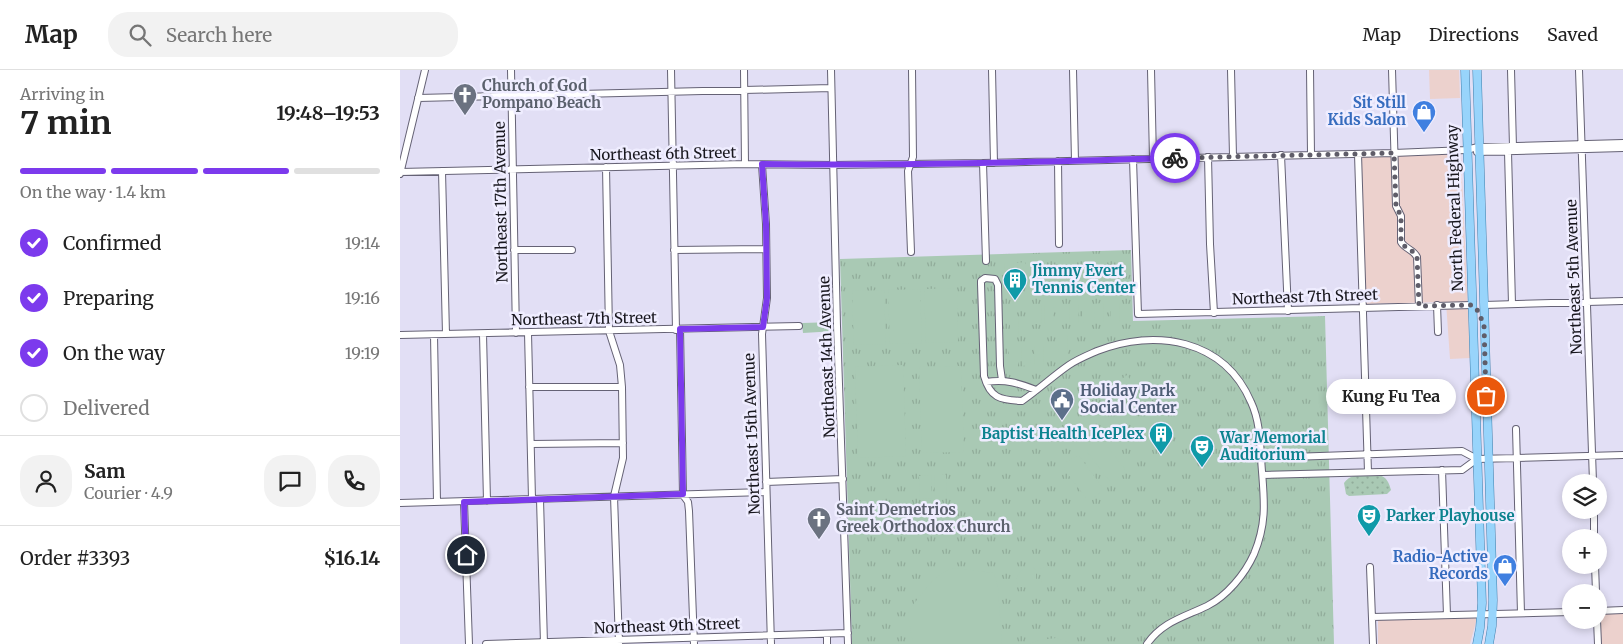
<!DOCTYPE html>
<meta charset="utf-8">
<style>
:root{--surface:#fff;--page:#f2f2f2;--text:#222;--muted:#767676;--line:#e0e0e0;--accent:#7c3aed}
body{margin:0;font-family:Merriweather,serif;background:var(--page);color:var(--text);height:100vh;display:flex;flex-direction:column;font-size:19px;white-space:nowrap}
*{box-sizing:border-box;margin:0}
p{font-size:16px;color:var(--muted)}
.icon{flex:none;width:28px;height:28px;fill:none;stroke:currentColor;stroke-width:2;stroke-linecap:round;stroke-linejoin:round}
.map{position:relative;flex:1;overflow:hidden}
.panel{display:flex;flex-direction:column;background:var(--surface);width:400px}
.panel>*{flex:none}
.fabs{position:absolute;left:1162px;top:404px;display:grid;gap:10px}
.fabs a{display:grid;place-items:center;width:45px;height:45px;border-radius:50%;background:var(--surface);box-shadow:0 2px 8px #0003;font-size:25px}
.pin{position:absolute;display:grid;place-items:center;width:42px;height:42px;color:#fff;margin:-21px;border:2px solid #fff;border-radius:50%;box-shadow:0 1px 5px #0007}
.courier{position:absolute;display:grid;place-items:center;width:50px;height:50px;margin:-25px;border:4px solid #7c3aed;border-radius:50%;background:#fff;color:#222;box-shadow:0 1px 6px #0007}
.bubble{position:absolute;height:35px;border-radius:18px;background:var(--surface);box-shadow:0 2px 8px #0003;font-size:16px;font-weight:700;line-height:35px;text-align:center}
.headline em{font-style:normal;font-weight:700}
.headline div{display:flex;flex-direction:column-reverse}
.headline{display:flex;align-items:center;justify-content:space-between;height:85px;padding:0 20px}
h1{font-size:32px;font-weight:700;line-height:38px}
.bar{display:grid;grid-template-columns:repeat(4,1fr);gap:8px 5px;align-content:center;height:60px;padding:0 20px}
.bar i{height:6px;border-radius:4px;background:var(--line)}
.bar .selected{background:var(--accent)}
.bar p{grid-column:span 4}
.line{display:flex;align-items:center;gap:12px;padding:0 20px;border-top:1px solid var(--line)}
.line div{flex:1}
.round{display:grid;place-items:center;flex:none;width:52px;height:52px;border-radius:20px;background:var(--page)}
ol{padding:0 20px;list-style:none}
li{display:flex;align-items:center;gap:15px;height:55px}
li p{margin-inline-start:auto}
li .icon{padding:5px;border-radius:50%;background:var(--accent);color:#fff;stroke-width:4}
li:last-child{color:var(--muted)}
li i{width:28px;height:28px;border:2px solid var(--line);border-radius:50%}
header{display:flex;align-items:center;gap:30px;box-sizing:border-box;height:70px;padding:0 25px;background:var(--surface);border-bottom:1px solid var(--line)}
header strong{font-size:24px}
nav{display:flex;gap:28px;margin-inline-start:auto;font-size:18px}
.search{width:350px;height:45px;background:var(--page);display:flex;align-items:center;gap:12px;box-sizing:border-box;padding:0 18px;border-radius:20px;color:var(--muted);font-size:19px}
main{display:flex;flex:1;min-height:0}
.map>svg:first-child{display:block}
.commercial{fill:#ecd1cd}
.grass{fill:url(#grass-dots)}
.park{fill:url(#park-tufts)}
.pitch{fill:#a9c9b4}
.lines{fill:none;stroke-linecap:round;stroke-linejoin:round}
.minor-casing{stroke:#656275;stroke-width:8}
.major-casing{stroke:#3f7fac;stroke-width:9}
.minor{stroke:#fff;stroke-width:6}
.major{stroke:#98d4fb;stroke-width:8}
.done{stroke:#5f5d69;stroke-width:5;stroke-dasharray:0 9}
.route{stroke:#7c3aed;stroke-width:6}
.labels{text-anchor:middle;stroke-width:5;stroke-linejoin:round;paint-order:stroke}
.worship-label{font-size:15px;font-weight:bold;fill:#5b616d;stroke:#efedff;text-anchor:start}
.shop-label{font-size:15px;font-weight:bold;fill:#366cbe;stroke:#efedff;text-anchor:end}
.street-label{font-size:15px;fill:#18171e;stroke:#efedff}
.culture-label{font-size:15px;font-weight:bold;fill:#0d838f;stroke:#efedff;text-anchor:start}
.service-label{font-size:15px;font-weight:bold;fill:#4e5e75;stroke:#efedff;text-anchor:start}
</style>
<header>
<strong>Map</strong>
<div class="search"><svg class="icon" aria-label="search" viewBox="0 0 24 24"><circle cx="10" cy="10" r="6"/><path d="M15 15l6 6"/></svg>Search here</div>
<nav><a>Map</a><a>Directions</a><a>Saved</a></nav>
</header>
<main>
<section class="panel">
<div class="headline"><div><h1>7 min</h1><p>Arriving in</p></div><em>19:48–19:53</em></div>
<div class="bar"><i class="selected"></i><i class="selected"></i><i class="selected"></i><i></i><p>On the way · 1.4 km</p></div>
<ol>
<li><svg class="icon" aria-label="check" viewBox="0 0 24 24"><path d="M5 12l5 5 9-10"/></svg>Confirmed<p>19:14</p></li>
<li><svg class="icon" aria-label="check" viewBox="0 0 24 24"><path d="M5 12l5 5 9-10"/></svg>Preparing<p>19:16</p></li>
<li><svg class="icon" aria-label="check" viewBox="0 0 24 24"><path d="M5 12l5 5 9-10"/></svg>On the way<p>19:19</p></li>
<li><i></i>Delivered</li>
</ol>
<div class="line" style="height:90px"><a class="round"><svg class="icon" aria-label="person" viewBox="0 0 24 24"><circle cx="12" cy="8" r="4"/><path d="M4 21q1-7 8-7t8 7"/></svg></a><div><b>Sam</b><p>Courier · 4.9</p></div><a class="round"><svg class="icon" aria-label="chat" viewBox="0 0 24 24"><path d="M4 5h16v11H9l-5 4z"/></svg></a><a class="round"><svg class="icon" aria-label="phone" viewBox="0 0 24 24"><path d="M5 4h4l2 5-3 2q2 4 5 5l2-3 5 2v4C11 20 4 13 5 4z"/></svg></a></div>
<div class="line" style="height:65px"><div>Order #3393</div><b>$16.14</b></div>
</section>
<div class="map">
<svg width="1223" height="574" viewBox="0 0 1223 574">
<defs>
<pattern id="grass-dots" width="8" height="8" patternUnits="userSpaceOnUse" patternTransform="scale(1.25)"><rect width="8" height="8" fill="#a9c9b4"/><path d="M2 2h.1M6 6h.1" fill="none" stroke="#91ac9a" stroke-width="1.8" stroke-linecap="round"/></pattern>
<pattern id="park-tufts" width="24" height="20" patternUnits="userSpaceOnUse" patternTransform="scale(1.25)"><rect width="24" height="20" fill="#a9c9b4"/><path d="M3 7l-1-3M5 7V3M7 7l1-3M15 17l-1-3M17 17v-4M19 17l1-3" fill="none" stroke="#91ac9a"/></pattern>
</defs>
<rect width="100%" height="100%" fill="#e2dff5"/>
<path class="commercial" d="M1029,0H1059L1060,28L1030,29Z
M1061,84L1070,288L1050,289L1046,232L965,234L961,87Z
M1223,543V574H1201L1199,544Z
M1077,548L1070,574H978V550Z"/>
<path class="grass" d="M979,405C987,407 989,413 991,420L987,424L949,426L946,424L944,413C951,402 967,405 979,405Z"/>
<path class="park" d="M731,180L733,251L925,246L934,574H452L440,189Z
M435,252L436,261L403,263L402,253Z"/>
<path class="pitch" d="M625,192V211H617L616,193Z
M604,193H613L614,212H605Z
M702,204L703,223H694V205Z
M710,204H719V223H710Z
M666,205V224H657V206Z
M669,205H677L678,224H669Z
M682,205H691V224H683Z
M632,206H641V225H632Z
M643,206H652L653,225H644Z
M557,218L558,272L526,273L524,219Z
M520,219L522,273L490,274L488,220Z
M484,220L486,274L454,275L452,221Z
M703,233L704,252H695L694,234Z
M711,233H719L720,252H711Z
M667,234V253H658V235Z
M669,234H678L679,253H670Z
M683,234H692V252L683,253Z
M633,235H641L642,254H633Z
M644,235H653L654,253L645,254Z
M610,248H618L619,267H610Z
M667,265L668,284H659L658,266Z
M634,276H643L644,295H635Z
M609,277H618V296H609Z
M621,277H630L631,295L622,296Z
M503,295L506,386L458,388L455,297Z
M561,296L564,382L522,383L519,297Z
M727,305L734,315L726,322L718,312Z
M699,369L702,370L725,399L724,404L715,411L709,410L687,382L688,376Z
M676,386L680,387L702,417L701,422L693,428H686L664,399L665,393Z
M531,405L532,428L520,429L519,406Z
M534,405H546L547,428H535Z
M649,496C659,499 663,507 658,516H642L640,499Z
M626,497H632L636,500V517H619C614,508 618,502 626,497Z
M555,498L594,503L598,518L602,574H513L508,545L510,539C523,523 534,503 555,498Z
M656,568L672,574H629L639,570Z"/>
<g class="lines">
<g class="minor-casing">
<path id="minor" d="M111,0L116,263
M271,0L276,260
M344,0L345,94
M431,0L437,256L448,574
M592,0L594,93
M673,0L675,91
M751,0L753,89
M831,0L833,86
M910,0L911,84
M992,0L996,136L1001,146V172C1005,179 1013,179 1017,187L1019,236
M1111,0L1113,77
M1179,0L1193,412
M18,28L431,18
M1077,82L1223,78
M1108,82L1112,234
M958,84L968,402
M881,85L888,241
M808,87L810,174L814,243
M733,89L738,244L1072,235
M658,91L659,174
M583,93L586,191
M362,95L366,154L367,228L362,264L371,574
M206,97L209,261L220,295L222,317L223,388L214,426L219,574
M42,101L46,264
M0,102L345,94L433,95L583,93L994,83L1066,80L1078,77L1223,73
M0,104L25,0
M114,180H172
M274,180L366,179
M511,182L508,101L513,87L512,0
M1037,235L1038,262
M1084,235L1223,231
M280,259L283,425L288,432L289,441L294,574
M128,263L132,429
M83,264L87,431
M0,265L399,256
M34,265L37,432
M602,310L600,296L598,215L595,209L585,208L581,211V214L584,306C590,328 600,330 622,331C638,320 653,306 669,295C678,289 688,285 697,281C755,258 824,269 851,332C859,349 860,368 861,387C863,424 869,448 854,484C845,504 827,526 807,536C784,547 762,552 747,574
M586,312C606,309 618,313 636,320
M129,317H222
M1116,359L1121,543
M131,374L223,373
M861,388L1062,381L1077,389L1223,385
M1042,400L1047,545
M863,405L1062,400L1077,389
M366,412L443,409
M140,429L144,574
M64,432L69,574
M0,433L366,422
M1194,440V468
M1195,495L1196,522
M970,497L973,574
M1199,541L1223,540
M972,547L1171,542
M1197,550L1198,574
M427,564V574
M86,574L448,563"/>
</g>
<g class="major-casing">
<path id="major" d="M1065,0L1082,533L1080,558L1077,574
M1077,0L1093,530L1092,556L1089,574"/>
</g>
<use href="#minor" class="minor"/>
<use href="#major" class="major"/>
</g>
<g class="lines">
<path class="done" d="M775,88L994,83L996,136L1001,146V172C1005,179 1013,179 1017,187L1019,236L1072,235L1078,241L1084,255L1086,326"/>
<path class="route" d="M66,485L64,432L283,424L280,259L363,257L367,228L366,154L362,94C500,96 637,92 775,88"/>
</g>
<defs>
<g id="church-pin" transform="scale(1.25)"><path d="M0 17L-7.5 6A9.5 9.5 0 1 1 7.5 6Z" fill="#6b7280" stroke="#efedff"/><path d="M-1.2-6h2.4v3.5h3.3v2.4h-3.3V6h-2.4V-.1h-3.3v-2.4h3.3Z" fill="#fff"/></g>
<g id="shop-pin" transform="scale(1.25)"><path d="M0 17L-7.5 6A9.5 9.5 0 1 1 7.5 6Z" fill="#3f7fe0" stroke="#efedff"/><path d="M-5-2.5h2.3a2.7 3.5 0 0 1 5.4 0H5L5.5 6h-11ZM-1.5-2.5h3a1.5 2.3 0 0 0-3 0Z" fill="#fff"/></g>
<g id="building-pin" transform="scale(1.25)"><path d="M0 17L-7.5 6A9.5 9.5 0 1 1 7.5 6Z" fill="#0f9aa8" stroke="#efedff"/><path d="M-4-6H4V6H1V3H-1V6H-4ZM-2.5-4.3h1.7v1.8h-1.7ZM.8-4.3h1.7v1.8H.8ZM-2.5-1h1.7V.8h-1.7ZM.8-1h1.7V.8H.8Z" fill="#fff"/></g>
<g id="civic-pin" transform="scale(1.25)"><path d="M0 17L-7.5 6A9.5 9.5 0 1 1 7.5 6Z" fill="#5c6f8a" stroke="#efedff"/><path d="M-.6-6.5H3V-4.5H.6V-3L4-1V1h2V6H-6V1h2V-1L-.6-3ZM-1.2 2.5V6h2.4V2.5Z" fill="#fff"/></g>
<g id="theatre-pin" transform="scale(1.25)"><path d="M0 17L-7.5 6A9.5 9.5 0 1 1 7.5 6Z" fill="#0f9aa8" stroke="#efedff"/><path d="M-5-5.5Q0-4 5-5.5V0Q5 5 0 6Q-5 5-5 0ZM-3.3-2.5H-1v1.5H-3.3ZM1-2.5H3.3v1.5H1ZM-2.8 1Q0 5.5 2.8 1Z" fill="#fff"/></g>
</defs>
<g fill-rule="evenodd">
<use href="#church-pin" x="65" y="25"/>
<use href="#shop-pin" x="1024" y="42"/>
<use href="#building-pin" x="615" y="210"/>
<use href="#civic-pin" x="662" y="330"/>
<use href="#building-pin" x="761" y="364"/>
<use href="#theatre-pin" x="802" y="377"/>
<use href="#theatre-pin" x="969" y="446"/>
<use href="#church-pin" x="419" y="449"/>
<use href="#shop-pin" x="1105" y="496"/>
</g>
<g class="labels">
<g class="worship-label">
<text x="82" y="21">Church of God<tspan x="82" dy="17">Pompano Beach</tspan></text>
<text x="436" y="445">Saint Demetrios<tspan x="436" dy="17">Greek Orthodox Church</tspan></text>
</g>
<g class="shop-label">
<text x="1006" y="38">Sit Still<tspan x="1006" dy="17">Kids Salon</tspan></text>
<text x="1088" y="492">Radio-Active<tspan x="1088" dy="17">Records</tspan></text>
</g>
<g class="street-label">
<text transform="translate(263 84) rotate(-1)" y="5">Northeast 6th Street</text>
<text transform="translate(101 132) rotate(-91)" y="5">Northeast 17th Avenue</text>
<text transform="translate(1055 138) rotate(-92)" y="5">North Federal Highway</text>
<text transform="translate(1174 207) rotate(-92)" y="5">Northeast 5th Avenue</text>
<text transform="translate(905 227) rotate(-2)" y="5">Northeast 7th Street</text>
<text transform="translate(184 249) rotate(-1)" y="5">Northeast 7th Street</text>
<text transform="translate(427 287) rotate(-92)" y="5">Northeast 14th Avenue</text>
<text transform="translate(352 364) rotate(-92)" y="5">Northeast 15th Avenue</text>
<text transform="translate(267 556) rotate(-2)" y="5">Northeast 9th Street</text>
</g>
<g class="culture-label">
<text x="632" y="206">Jimmy Evert<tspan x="632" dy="17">Tennis Center</tspan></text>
<text x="744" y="369" text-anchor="end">Baptist Health IcePlex</text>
<text x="820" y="373">War Memorial<tspan x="820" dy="17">Auditorium</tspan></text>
<text x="986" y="451">Parker Playhouse</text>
</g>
<g class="service-label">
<text x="680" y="326">Holiday Park<tspan x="680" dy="17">Social Center</tspan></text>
</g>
</g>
</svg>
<div class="fabs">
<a><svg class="icon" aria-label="layers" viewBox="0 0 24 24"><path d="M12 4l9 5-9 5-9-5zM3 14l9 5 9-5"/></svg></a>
<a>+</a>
<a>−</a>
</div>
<div class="pin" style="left:1086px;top:326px;background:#ea580c"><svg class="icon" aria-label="bag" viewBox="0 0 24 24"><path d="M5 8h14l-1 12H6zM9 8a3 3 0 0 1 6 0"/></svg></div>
<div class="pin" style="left:66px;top:485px;background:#1f2937"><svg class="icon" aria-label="home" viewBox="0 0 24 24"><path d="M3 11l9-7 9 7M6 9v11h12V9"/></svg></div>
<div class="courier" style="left:775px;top:88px"><svg class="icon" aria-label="bike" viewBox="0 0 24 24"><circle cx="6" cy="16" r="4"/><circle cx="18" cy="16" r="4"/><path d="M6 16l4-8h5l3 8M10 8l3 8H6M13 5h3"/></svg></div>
<div class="bubble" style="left:926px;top:309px;width:130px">Kung Fu Tea</div>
</div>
</main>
